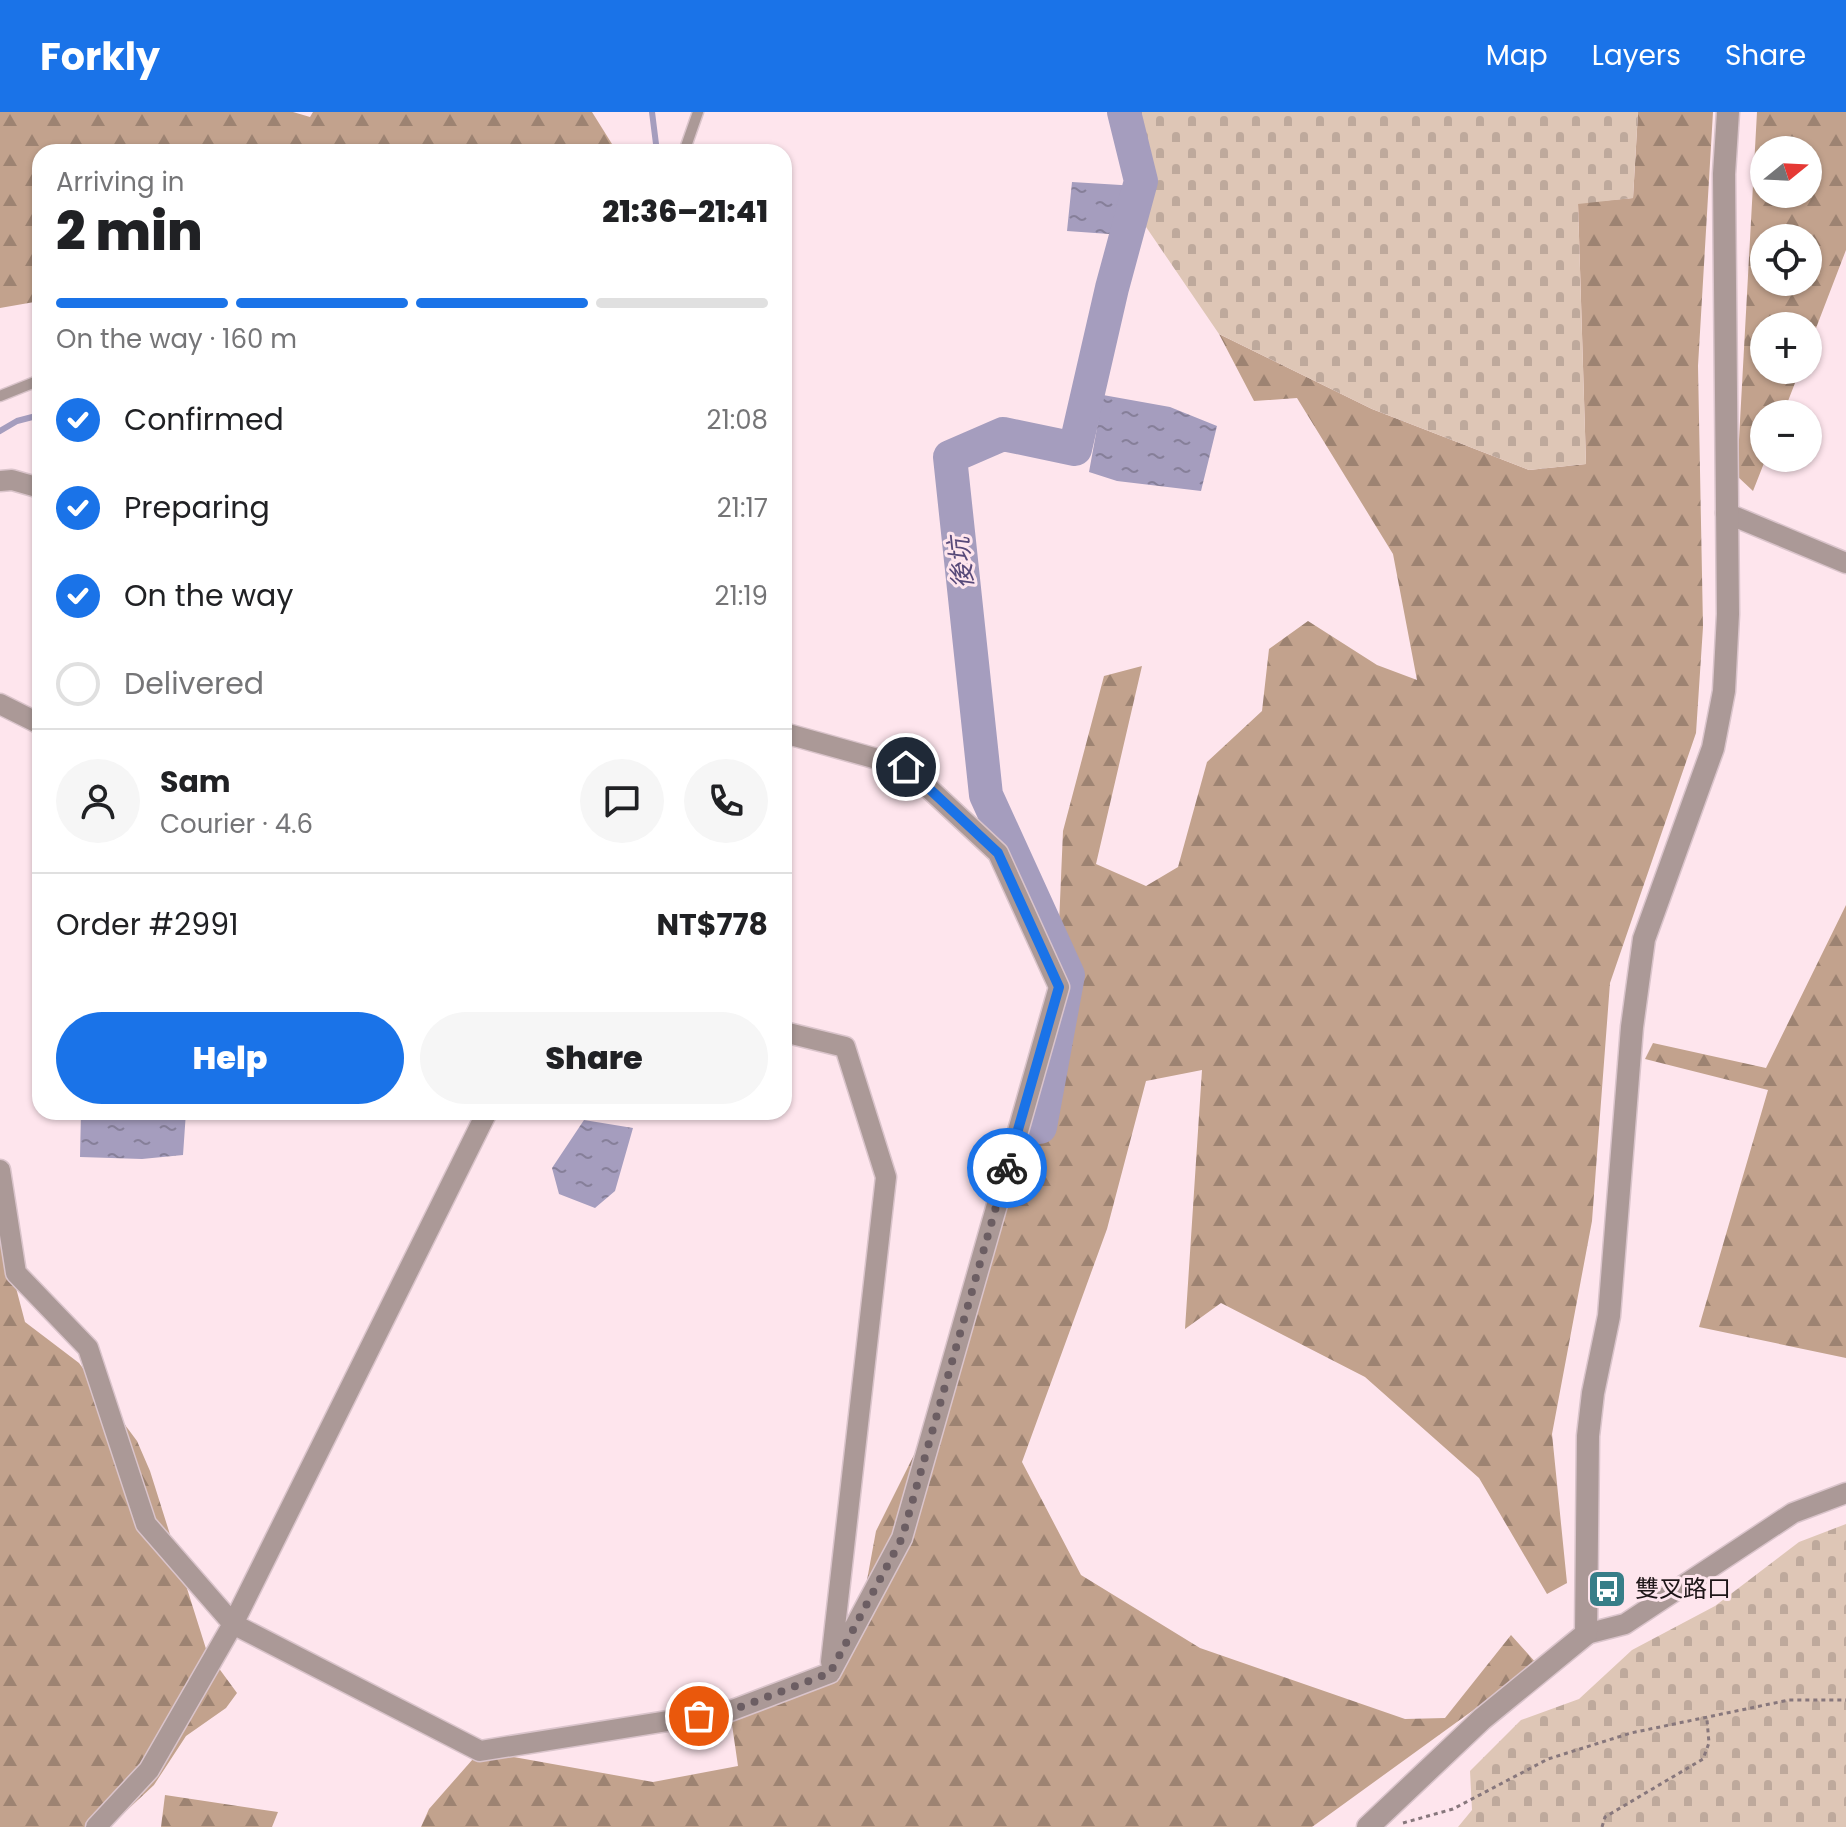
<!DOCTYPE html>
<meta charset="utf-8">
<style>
:root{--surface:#fff;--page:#f6f6f6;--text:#202124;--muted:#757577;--line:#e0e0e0;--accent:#1a73e8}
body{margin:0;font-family:Poppins,"Noto Sans TC",sans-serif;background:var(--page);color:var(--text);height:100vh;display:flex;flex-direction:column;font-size:30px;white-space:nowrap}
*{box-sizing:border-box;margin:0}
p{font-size:26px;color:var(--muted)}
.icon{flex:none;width:44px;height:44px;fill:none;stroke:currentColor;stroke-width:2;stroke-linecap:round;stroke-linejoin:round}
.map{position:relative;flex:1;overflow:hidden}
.details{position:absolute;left:32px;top:32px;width:760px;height:976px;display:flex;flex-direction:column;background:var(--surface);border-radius:24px;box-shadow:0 2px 6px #0004}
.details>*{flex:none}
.needle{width:52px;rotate:72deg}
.fabs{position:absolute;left:1750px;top:24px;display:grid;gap:16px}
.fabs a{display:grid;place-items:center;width:72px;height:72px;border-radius:50%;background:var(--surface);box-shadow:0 2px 6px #0004;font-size:40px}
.pin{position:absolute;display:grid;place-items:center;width:68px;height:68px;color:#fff;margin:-34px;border:4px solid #fff;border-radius:50%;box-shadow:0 2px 8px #0007}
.courier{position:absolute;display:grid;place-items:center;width:80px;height:80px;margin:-40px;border:6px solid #1a73e8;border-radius:50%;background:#fff;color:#222;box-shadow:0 2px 10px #0007}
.summary em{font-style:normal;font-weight:800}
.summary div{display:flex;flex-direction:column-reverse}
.summary{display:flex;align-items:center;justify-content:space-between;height:136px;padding:0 24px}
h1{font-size:52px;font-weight:800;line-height:60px}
.bar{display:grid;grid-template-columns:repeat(4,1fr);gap:12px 8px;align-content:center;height:96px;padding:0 24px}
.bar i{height:10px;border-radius:6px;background:var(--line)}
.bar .active{background:var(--accent)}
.bar p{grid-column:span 4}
.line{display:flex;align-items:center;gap:20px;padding:0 24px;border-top:2px solid var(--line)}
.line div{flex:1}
.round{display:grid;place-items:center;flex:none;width:84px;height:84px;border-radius:42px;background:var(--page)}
ol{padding:0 24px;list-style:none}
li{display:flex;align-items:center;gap:24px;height:88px}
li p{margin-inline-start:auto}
li .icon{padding:8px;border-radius:50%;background:var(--accent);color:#fff;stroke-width:4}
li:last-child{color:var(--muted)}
li i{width:44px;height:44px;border:4px solid var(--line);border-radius:50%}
.button{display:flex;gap:16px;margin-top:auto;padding:16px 24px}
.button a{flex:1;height:92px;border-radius:48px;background:var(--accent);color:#fff;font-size:32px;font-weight:800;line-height:92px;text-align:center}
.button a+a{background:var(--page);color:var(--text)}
header{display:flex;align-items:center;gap:48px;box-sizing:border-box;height:112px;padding:0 40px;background:var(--accent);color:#fff}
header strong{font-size:38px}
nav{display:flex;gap:44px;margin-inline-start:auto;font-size:28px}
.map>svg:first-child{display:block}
.forest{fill:url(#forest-firs);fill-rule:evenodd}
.cemetery{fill:url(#cemetery-stones)}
.water{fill:url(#water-ripples)}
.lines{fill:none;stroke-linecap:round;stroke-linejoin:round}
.stream{stroke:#a59dbe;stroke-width:6}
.river{stroke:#a59dbe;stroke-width:34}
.service-casing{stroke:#dac4cb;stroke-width:13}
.minor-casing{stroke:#dac4cb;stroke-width:23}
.tertiary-casing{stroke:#dac4cb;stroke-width:25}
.path{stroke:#87777c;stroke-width:3;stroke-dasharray:4 4;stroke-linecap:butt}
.service{stroke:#ab9997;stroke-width:10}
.minor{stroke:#ab9997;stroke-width:20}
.tertiary{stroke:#ab9997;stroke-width:22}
.done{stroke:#6c5e63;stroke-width:8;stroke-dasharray:0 14.4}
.route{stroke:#1a73e8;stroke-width:10}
.labels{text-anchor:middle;stroke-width:6;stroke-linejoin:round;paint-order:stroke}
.poi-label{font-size:24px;fill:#1e1618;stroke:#fee5ed;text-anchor:start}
.water-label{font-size:26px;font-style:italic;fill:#574979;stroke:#fee5ed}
</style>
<header>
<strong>Forkly</strong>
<nav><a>Map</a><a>Layers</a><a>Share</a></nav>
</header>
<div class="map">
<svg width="1846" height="1715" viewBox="0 0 1846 1715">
<defs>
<pattern id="forest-firs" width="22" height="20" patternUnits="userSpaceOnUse" patternTransform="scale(2)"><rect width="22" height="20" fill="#c2a28d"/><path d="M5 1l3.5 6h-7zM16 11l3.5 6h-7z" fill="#9d8372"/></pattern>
<pattern id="cemetery-stones" width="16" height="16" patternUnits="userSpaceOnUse" patternTransform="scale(2)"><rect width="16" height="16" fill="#dec6b6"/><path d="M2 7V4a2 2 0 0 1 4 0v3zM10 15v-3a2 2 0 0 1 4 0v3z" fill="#bea99c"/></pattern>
<pattern id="water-ripples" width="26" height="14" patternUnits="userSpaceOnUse" patternTransform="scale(2)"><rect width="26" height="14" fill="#a59dbe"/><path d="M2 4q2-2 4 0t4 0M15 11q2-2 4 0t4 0" fill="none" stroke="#867f99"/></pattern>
</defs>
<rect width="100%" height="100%" fill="#fee5ed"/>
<path class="forest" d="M0,0H293L310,5L313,0H592L617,40H40V189L0,196Z
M1119,0H1142L1144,112L1121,8Z
M1638,0H1713L1698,254L1703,515L1696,621L1610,871L1592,1109L1552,1322L1567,1471L1547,1482L1479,1366L1365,1265L1221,1191L1185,1217L1202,958L1146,969L1107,1117L1022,1350L1081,1463L1200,1536L1405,1607L1445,1606L1511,1523L1537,1552L1312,1715H421L429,1697L480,1639L653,1670L738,1654L730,1599L830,1560L865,1479L876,1419L935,1301L1054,929L1063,719L1104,564L1142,554L1096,752L1146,774L1178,755L1207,650L1262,599L1269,537L1308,509L1377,553L1417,568L1393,442L1297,286L1254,289L1219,222L1372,297L1529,358L1586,352L1578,91L1633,86Z
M1757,0H1846V138L1808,237V214H1764V258H1800L1783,302H1764L1766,346L1753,379L1737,364ZM1764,38H1808V82H1764ZM1764,126H1808V170H1764Z
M1846,793V1246L1699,1215L1768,978L1645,947L1653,931L1766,956Z
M0,1115L25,1210L79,1251L137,1329L150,1359L207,1540L237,1581L226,1596L186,1624L154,1673L109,1715H0Z
M165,1683L278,1700L272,1715H161Z"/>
<path class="cemetery" d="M1142,0H1638L1633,86L1578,92L1586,352L1529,358L1372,297L1219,222L1144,112Z
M1846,1412V1715H1458L1472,1698L1470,1659L1521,1608L1579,1587L1632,1538L1715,1494L1799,1430Z"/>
<path class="water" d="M1072,70L1137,74L1123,123L1067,119Z
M1103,283L1170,295L1217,314L1201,379L1117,369L1089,360Z
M81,1000H186L183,1043L142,1047L80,1045Z
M584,1008L633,1016L615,1079L595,1096L559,1082L552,1056Z"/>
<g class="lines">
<path class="stream" d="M652,0L657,40
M0,319L17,309L40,303"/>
<path class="river" d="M1040,1015L1068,863L986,683L950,345L1003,322L1075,337L1112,176L1141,69L1124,0"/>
<g class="service-casing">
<path id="service" d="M684,40L698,0
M0,284L40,268"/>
</g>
<g class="minor-casing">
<path id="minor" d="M0,369L12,368L40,376
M1726,401L1846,451
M0,592L40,612
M784,920L845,935L886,1065L831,1550
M0,1058L16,1161L88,1236L146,1412L233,1512L480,1639L730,1599L830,1561L902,1426L1059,875L998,741L906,655L784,621
M1586,1522L1625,1512L1793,1401L1846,1381
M96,1715L149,1658L233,1512L487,1000"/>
</g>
<g class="tertiary-casing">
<path id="tertiary" d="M1368,1715L1482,1607L1586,1522L1588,1324L1593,1281L1609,1204L1632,915L1644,827L1713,636L1724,579L1728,502L1724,62L1728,0"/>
</g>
<path class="path" d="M1403,1711L1453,1697L1548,1647L1631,1621L1789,1588H1846
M1602,1715L1605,1705L1703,1647L1709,1631L1707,1608"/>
<use href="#service" class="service"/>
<use href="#minor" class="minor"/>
<use href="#tertiary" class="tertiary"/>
</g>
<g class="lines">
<path class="done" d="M699,1604L730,1599L830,1561L902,1426L1007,1056"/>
<path class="route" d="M906,655L998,741L1059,875L1007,1056"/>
</g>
<defs>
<g id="bus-square" transform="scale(2)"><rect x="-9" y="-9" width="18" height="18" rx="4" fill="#377e88" stroke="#fee5ed"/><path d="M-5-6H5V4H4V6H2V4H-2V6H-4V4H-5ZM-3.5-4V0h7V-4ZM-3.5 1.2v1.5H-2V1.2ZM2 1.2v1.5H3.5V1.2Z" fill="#fff"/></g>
</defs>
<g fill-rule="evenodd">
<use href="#bus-square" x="1607" y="1477"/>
</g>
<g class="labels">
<g class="poi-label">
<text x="1635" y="1485">雙叉路口</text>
</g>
<g class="water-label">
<text transform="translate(961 451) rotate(-96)" y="9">後坑</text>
</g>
</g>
</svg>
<div class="fabs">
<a><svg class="needle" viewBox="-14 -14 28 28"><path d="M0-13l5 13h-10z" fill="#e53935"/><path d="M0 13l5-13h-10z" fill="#757577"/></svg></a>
<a><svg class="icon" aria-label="locate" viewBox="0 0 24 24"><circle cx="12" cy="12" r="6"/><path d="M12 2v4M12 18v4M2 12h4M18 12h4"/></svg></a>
<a>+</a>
<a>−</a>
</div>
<div class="pin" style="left:699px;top:1604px;background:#ea580c"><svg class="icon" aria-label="bag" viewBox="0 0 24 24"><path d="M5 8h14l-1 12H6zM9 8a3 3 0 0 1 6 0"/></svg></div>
<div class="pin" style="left:906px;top:655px;background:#1f2937"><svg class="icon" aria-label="home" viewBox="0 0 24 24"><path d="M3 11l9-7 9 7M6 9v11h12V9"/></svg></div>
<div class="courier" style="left:1007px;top:1056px"><svg class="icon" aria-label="bike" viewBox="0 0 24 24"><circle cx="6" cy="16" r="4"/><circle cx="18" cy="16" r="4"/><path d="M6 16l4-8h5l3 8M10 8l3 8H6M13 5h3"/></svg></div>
<section class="details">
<div class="summary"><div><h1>2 min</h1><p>Arriving in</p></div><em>21:36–21:41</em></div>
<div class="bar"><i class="active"></i><i class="active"></i><i class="active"></i><i></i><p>On the way · 160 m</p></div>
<ol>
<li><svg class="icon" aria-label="check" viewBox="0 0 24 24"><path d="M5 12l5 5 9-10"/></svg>Confirmed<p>21:08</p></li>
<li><svg class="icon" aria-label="check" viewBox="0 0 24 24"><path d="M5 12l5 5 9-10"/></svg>Preparing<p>21:17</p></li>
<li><svg class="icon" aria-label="check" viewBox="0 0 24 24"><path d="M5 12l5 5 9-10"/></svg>On the way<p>21:19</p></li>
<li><i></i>Delivered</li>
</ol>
<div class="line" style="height:144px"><a class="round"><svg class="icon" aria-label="person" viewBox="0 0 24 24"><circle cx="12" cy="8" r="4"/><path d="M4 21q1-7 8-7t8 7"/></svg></a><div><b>Sam</b><p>Courier · 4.6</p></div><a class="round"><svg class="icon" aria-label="chat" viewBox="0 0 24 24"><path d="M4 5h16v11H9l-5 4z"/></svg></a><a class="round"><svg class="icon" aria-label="phone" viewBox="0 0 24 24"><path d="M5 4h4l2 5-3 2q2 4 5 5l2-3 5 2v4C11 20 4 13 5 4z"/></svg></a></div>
<div class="line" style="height:104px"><div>Order #2991</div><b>NT$778</b></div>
<div class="button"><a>Help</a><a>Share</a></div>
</section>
</div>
